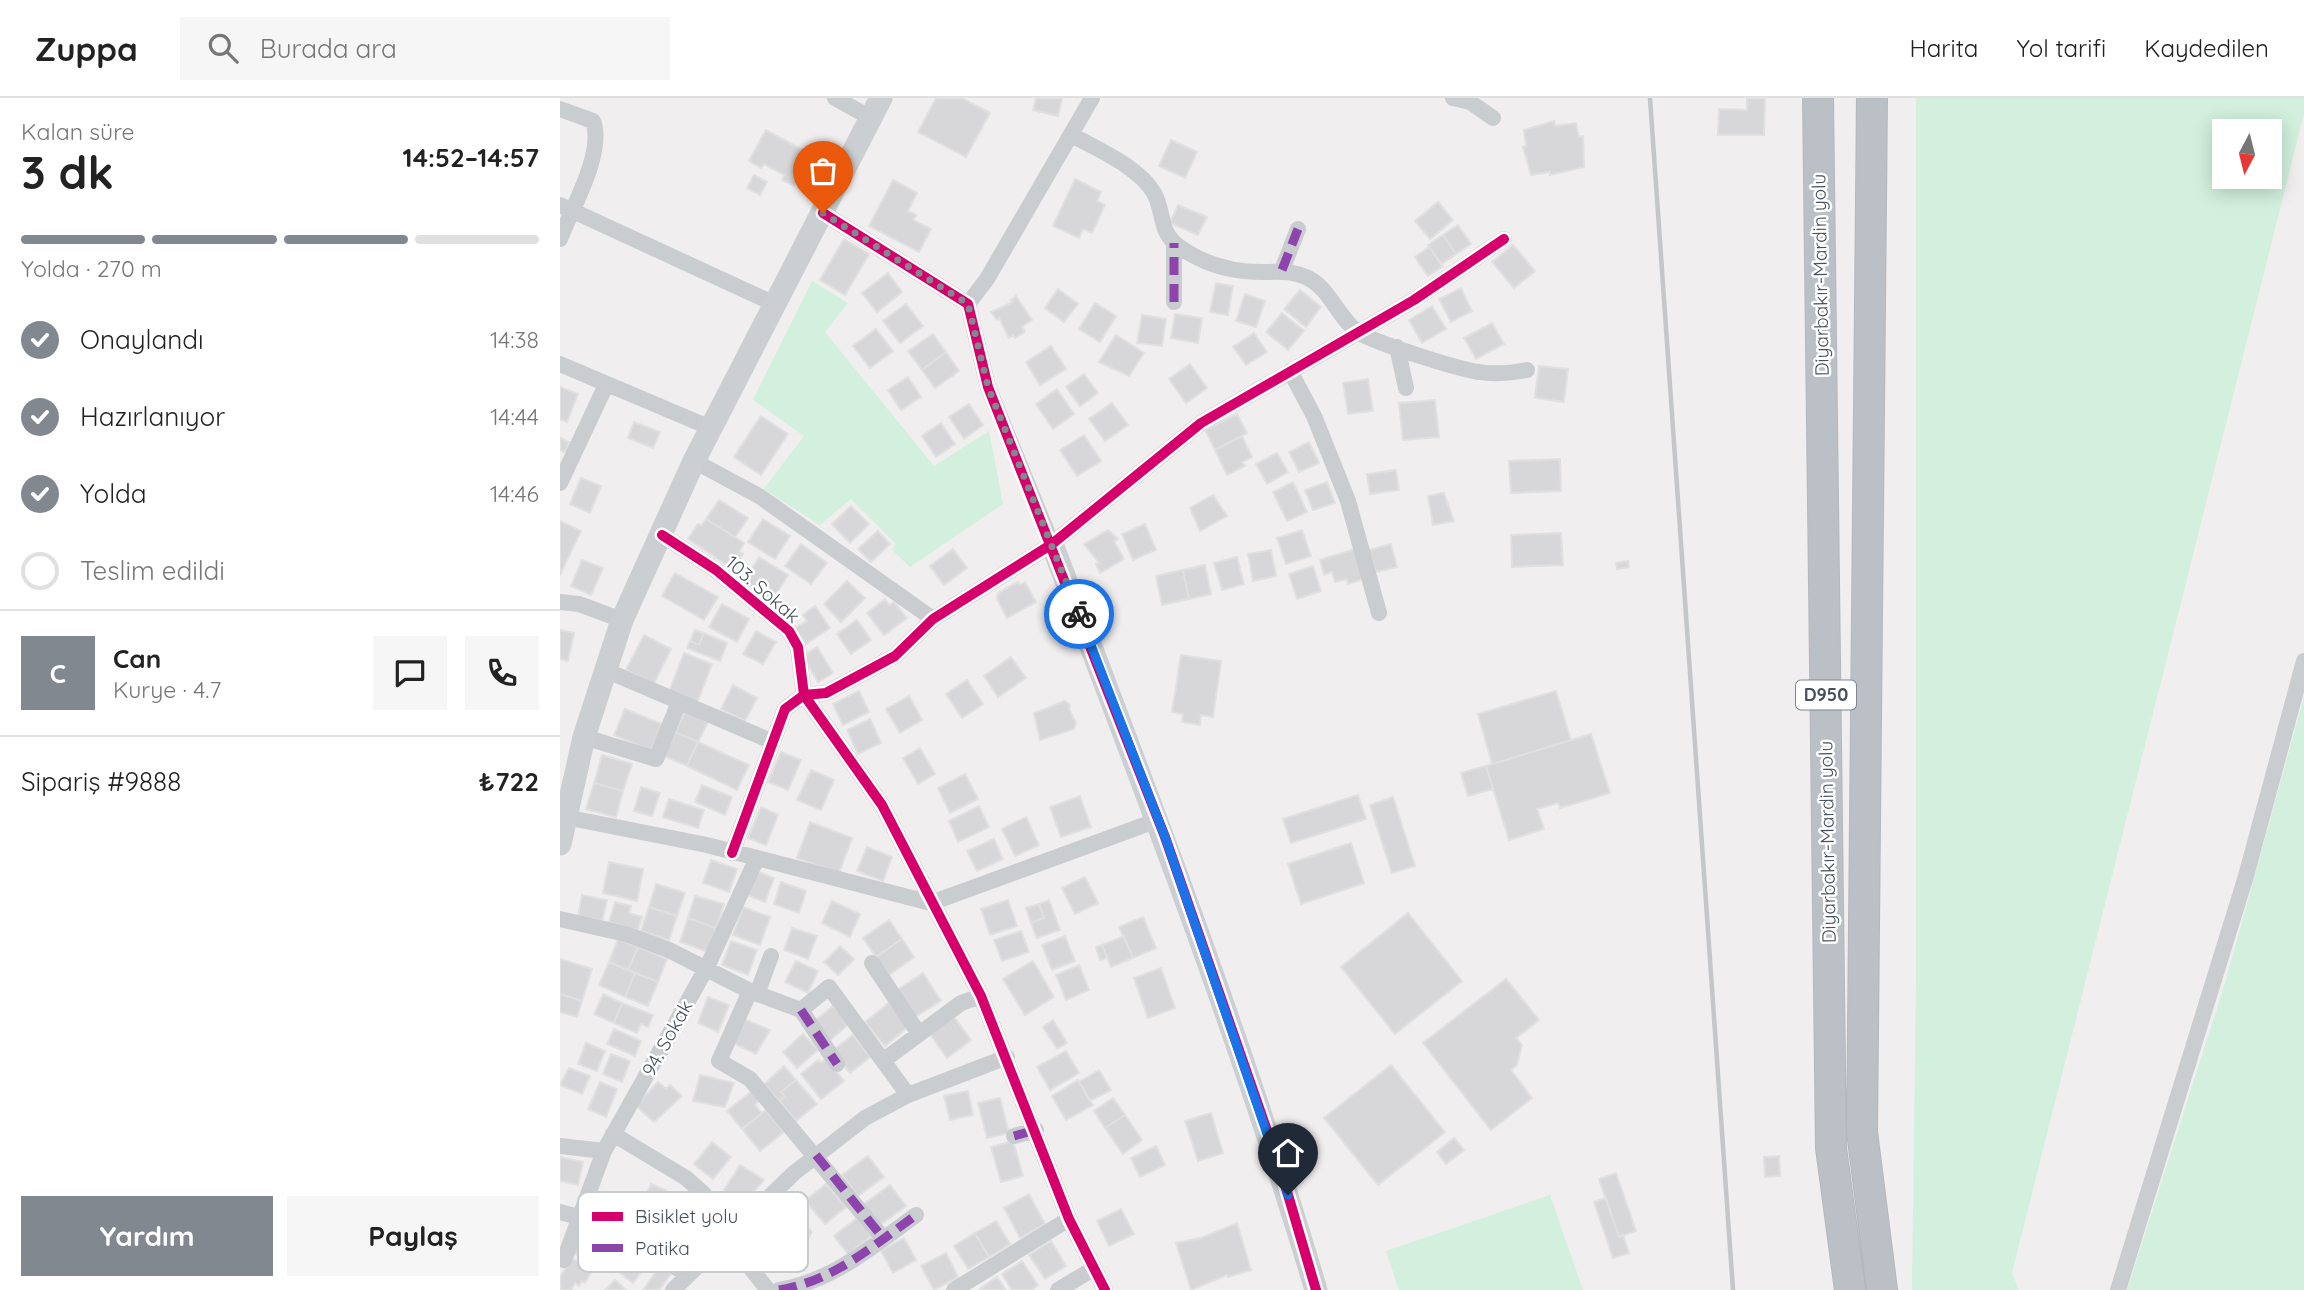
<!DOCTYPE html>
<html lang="tr">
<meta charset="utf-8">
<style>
:root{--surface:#fff;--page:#f6f6f6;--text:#222;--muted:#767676;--line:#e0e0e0;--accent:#81888f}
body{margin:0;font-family:Quicksand,sans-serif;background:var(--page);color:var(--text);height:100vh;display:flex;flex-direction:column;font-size:26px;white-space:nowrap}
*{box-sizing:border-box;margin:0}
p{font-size:23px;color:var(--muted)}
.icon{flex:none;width:38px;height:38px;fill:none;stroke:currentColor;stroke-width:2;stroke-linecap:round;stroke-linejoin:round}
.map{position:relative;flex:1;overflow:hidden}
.sheet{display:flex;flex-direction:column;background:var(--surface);width:560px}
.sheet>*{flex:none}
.needle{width:46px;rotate:187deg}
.controls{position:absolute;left:1652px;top:21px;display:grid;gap:14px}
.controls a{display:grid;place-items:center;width:70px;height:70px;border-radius:0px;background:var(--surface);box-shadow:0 4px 18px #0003;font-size:35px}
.pin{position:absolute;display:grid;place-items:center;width:60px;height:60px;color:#fff;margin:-72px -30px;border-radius:50% 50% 50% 0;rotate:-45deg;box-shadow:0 0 7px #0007}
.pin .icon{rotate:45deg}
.courier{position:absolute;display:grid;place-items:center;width:70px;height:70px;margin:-35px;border:5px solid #1a73e8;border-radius:50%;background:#fff;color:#222;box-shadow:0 2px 9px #0007}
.summary em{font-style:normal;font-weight:800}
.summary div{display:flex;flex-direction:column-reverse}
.summary{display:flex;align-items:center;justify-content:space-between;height:119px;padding:0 21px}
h1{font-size:46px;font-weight:800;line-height:52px}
.bar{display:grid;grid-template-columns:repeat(4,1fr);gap:10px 7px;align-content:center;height:84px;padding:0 21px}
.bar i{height:9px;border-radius:5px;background:var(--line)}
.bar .selected{background:var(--accent)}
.bar p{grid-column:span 4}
.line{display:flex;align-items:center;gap:18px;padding:0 21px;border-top:2px solid var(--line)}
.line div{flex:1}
.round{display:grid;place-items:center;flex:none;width:74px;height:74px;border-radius:0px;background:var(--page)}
ol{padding:0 21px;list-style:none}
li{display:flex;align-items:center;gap:21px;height:77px}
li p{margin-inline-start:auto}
li .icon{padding:7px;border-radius:50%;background:var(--accent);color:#fff;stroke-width:4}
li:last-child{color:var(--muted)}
li i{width:38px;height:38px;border:4px solid var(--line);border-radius:50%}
.button{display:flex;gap:14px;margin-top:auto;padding:14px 21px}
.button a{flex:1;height:80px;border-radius:0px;background:var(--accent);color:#fff;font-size:28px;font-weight:800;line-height:80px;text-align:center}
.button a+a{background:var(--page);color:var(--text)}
header{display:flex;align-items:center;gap:42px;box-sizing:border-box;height:98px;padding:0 35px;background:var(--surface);border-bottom:2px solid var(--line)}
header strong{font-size:33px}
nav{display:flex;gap:38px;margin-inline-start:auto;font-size:24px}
.search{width:490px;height:63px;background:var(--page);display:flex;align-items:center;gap:18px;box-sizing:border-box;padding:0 24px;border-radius:0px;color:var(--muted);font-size:26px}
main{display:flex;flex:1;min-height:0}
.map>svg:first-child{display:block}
.green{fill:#d2f0dd;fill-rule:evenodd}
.building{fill:#d7d6d9;stroke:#e1e0e1;stroke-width:2}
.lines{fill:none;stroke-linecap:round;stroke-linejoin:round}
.highway-casing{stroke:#b3b8bf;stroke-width:32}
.street{stroke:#cacdd0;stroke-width:16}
.secondary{stroke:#cbcfd2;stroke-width:23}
.highway{stroke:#bac0c5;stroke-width:30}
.rail{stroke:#c4c6c9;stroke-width:4.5}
.quiet{stroke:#8e44ad;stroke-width:9;stroke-dasharray:18 9;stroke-linecap:butt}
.cycleway-casing{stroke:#fff;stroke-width:15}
.cycleway{stroke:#d6006c;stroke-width:10}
.done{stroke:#81888f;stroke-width:7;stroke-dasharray:0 12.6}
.route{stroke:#1a73e8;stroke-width:9}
.labels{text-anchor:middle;stroke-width:5;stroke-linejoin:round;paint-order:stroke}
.shield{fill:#fff;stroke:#7d858d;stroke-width:2}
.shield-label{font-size:18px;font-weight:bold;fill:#45515c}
.street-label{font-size:19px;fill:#45515c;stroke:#fff}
.key{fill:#fff;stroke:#c7cbce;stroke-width:2}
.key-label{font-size:19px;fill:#45515c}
</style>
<header>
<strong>Zuppa</strong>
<div class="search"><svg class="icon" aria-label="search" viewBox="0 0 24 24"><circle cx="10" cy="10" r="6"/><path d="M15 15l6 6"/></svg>Burada ara</div>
<nav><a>Harita</a><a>Yol tarifi</a><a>Kaydedilen</a></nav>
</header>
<main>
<section class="sheet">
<div class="summary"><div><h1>3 dk</h1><p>Kalan süre</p></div><em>14:52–14:57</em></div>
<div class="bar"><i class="selected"></i><i class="selected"></i><i class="selected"></i><i></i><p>Yolda · 270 m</p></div>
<ol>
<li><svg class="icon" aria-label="check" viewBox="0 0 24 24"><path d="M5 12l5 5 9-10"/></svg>Onaylandı<p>14:38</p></li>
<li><svg class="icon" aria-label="check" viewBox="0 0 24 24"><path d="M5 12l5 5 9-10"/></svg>Hazırlanıyor<p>14:44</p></li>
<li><svg class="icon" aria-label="check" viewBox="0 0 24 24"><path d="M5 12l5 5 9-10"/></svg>Yolda<p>14:46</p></li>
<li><i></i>Teslim edildi</li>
</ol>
<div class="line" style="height:126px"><b class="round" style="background:var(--accent);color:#fff">C</b><div><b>Can</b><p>Kurye · 4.7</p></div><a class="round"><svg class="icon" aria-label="chat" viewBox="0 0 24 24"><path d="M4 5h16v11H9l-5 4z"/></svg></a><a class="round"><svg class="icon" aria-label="phone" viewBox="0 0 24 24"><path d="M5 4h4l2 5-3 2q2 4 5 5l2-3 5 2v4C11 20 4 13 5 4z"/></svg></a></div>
<div class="line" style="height:91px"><div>Sipariş #9888</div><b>₺722</b></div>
<div class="button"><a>Yardım</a><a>Paylaş</a></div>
</section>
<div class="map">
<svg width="1744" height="1192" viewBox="0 0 1744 1192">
<rect width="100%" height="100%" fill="#f0eeee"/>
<path class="green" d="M1356,0H1744V16L1452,1175L1459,1192H1353L1352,1189L1356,883ZM1664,33H1710V79H1664Z
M252,183L288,205L265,234L374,368L429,333L443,406L350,469L332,452L336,446L291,401L260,427L204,391L244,338L193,302Z
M1744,599V1192H1567L1665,885Z
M990,1097L1023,1192H839L826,1153Z"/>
<path class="building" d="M376,0H402L430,15L406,59L358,34Z
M476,0H502L498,18L473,12Z
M1187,0H1205L1204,37H1158L1159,11L1187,12Z
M994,23L995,28L1016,25L1019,39L1023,38L1024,69L990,77V74L971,77L963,49L966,48L964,32Z
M206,32L252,57L234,88L222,82L224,77L204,66L201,70L189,63Z
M611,42L637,54L625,80L599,68Z
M194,77L207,84L200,97L187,90Z
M515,81L541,94L537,103L545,107L532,135L523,131L519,140L493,128Z
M333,82L357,95L348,113L356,117L353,122L371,131L359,154L309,128Z
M878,104L893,122L870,141L855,123Z
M618,107L647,119L638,137L610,125Z
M898,127L911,146L896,156L883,137Z
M883,137L896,156L881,166L868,147Z
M284,141L309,156L285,197L260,182Z
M953,147L975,173L954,190L932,164Z
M869,149L883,168L868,178L855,159Z
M328,175L342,194L317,214L302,195Z
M656,185L673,188L668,217L650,214Z
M901,190L912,213L891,224L879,201Z
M498,191L518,206L504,224L485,210Z
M740,192L761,209L746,229L724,211Z
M685,196L705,203L696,229L676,223Z
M456,198L472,222L462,229L465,234L455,240L453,237L449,240L439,220L437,222L431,214L453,204L451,202Z
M535,205L556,218L540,244L519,231Z
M346,206L363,228L340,245L323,223Z
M872,208L886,231L862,245L849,222Z
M722,215L744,233L728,252L706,234Z
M615,216L642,220L638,245L611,240Z
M582,217L606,221L602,248L577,245Z
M932,225L944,246L916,261L904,240Z
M316,231L333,253L310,270L293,248Z
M694,235L707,254L686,267L673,249Z
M373,236L386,254L362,272L348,253Z
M556,237L584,255L569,278L539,264Z
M491,248L506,271L480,287L466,264Z
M386,254L399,273L375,290L362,272Z
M630,266L647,290L626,305L609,281Z
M979,268L1008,271L1004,304L975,300Z
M524,276L538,295L520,308L506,289Z
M348,279L361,299L341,312L328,292Z
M808,281L813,313L788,316L783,285Z
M0,289L18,296L7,324L0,321Z
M497,291L514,316L493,331L476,306Z
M875,302L879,339L843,342L839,305Z
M552,305L568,327L545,343L529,321Z
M409,306L423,327L404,341L389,319Z
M677,316L687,335L655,352L645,332Z
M201,318L228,336L201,377L174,359Z
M74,324L100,334L93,350L68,340Z
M381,325L395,346L376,359L362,338Z
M524,337L541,363L517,378L500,352Z
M682,338L692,359L682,364L685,368L667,377L655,352Z
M0,340L9,344L5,354L0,352Z
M749,344L759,365L739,374L729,354Z
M717,355L728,374L707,386L696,366Z
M1000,361L1001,393L951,395L949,363Z
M836,372L839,392L810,396L807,376Z
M21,380L41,388L30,415L10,406Z
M733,384L747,414L727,423L713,394Z
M767,384L775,405L753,412L745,392Z
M884,395L894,423L873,427L868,398Z
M653,397L667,418L640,433L630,410Z
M159,402L188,420L175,439L146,421Z
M291,408L309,426L290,445L272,426Z
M146,421L184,445L179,454L183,456L173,471L128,441L138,426L141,428Z
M203,421L230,438L215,461L188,444Z
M0,423L21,433L0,477Z
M585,426L596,452L573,462L562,436Z
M548,432L558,441L554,443L564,461L540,475L536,466L539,465L524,446Z
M742,432L751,458L726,466L717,440Z
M318,433L330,446L311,464L298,451Z
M1001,435L1003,467L952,469L951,437Z
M241,446L267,465L251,486L225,468Z
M831,446L837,469L816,474L809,452Z
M393,451L407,470L384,487L370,468Z
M795,451L804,481L788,486L787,481L775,484L772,474L764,477L760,462Z
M711,452L716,478L693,483L688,456Z
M199,459L228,477L213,501L184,484Z
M677,459L684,486L662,492L654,465Z
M22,462L43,470L31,497L11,488Z
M1068,463L1069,469L1057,471L1056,465Z
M645,467L651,496L629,501L623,472Z
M753,468L761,493L737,501L729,476Z
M623,472L629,501L602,507L596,478Z
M115,475L158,499L144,522L102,498Z
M287,483L305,500L281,524L264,506Z
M458,484L460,487L465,484L476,504L447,520L437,501L438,495Z
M325,501L329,507L334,504L347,520L324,537L307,515Z
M162,506L189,521L177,544L149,529Z
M255,508L270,530L246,546L235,530L247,523L243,517Z
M297,522L311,542L291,556L277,536Z
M0,532L14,535L8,563L0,561Z
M135,532L144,535L139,547L130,543Z
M196,533L216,544L203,566L183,556Z
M144,535L167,545L160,563L127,550L130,543L139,547Z
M84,537L111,551L94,586L66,572Z
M257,549L273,575L258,584L243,558Z
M124,555L152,566L137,605L109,594Z
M621,557L661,563L653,619L641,617L640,627L622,624L623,616L612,614Z
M451,559L466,580L438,599L424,578Z
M407,582L423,606L402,620L386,596Z
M173,587L197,600L185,623L161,611Z
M299,593L309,614L283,627L273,606Z
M996,593L1011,642L932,666L918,616Z
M349,598L362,622L340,635L326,611Z
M505,603L510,607L509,611L516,625L514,631L480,642L474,615Z
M65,611L102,626L91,653L54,637Z
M125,613L148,624L138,644L115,634Z
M310,621L321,645L298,656L287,632Z
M115,634L138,644L127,668L104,658Z
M1031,636L1050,695L1000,710L998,705L977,711L984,731L949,742L926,668Z
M138,644L189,667L177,692L127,668Z
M360,650L375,676L358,686L343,660Z
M221,654L241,662L228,692L208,684Z
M42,657L72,666L63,693L34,685Z
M926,668L933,691L908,698L901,675Z
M251,672L274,682L261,712L237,702Z
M405,676L418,701L390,715L378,690Z
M34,685L63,693L56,719L26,711Z
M142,687L172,699L165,717L135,704Z
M81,689L100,695L92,718L74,713Z
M798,697L806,721L731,745L723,721Z
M520,698L531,729L501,739L490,709Z
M833,699L855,768L832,775L810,707Z
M109,701L144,712L138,730L103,719Z
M419,708L429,729L398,744L389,723Z
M201,709L218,717L206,747L188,740Z
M466,719L479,747L455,758L442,731Z
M250,724L292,740L279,775L237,760Z
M434,741L443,761L417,773L407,753Z
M791,745L804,785L741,806L728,766Z
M307,749L332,759L323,783L297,773Z
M151,762L177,771L169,794L143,785Z
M49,764L83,771L77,803L43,795Z
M196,773L214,780L205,804L187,797Z
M525,779L538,805L515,816L502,790Z
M221,784L246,793L239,815L214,806Z
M96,786L125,795L117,818L89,809Z
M22,797L47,802L42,823L18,818Z
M135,798L164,806L156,830L128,820Z
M448,802L457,828L430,837L421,811Z
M489,802L500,832L477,840L471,825L484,820L479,806Z
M272,803L300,816L290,839L262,825Z
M55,804L71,808L69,815L82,819L78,832L49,824Z
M479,806L484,820L471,825L466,810Z
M89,809L117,818L109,842L81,833Z
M183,809L210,819L200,847L173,837Z
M848,815L902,883L835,936L781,869Z
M583,819L596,850L573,860L559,829Z
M128,820L156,830L148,854L120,844Z
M329,822L342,841L316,859L303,840Z
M232,830L257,838L248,861L224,852Z
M461,833L469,854L442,863L434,842Z
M505,838L515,863L492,872L482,847Z
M564,838L573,860L551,869L542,847Z
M58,841L78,849L68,872L49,864Z
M342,841L354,859L329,877L316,859Z
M171,843L197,852L188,877L162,867Z
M542,847L547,860L540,862L536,849Z
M280,848L294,861L278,877L264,864Z
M78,849L107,861L98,884L68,872Z
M0,861L32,871L22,903L0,896Z
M236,863L258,873L248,895L225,884Z
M473,863L494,899L465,917L443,881Z
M49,864L75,875L65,899L39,887Z
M519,867L529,892L506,902L496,877Z
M601,870L615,910L588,920L574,880Z
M75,875L98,884L88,908L65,899Z
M363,875L381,903L355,919L337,892Z
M946,881L979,922L956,940L962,947L957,967L951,972L972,1000L931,1032L863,945Z
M0,896L22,903L17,919L0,914Z
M43,896L62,905L54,925L34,916Z
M148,899L169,907L158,934L138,925Z
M62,905L93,917L88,929L81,926L77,935L54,925Z
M329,905L348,929L325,948L305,924Z
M273,908L289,926L268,944L252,925Z
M394,919L411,942L387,960L370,936Z
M186,922L210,932L196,956L173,945Z
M493,922L507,945L497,951L483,929Z
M54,931L81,943L75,958L47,946Z
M243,936L258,952L237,970L223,954Z
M293,937L310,959L290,975L272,953Z
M26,945L45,953L37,973L18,966Z
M506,953L519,975L490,992L477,969Z
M51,956L70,963L62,984L43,976Z
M266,961L284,983L261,1001L241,976L258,962L261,965Z
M831,967L885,1034L818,1087L764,1020Z
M224,968L236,982L221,994L225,998L219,1003L204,986Z
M9,970L30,978L22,996L0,987Z
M539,972L551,992L530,1003L519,984Z
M140,977L174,985L165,1009L133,1003Z
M236,982L257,1006L236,1023L219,1003L225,998L221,994Z
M518,982L533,1007L506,1022L492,998Z
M40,984L57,991L46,1019L28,1011Z
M98,984L106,991L110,987L122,998L94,1024L76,1008Z
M192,993L199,1003L195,1007L202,1015L182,1031L167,1013Z
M408,993L413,1017L390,1022L384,998Z
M440,1000L449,1035L427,1040L418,1005Z
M553,1000L565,1017L545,1030L534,1013Z
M206,1012L224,1034L200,1053L182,1031Z
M651,1015L663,1055L638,1063L625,1023Z
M565,1017L582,1042L563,1056L545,1030Z
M894,1040L904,1052L886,1066L877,1054Z
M453,1043L463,1078L441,1084L431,1049Z
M152,1044L171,1059L153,1081L134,1066Z
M596,1048L605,1067L580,1079L571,1060Z
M308,1058L324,1079L298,1098L282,1077Z
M1219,1058L1220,1078L1205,1079L1204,1059Z
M0,1059L23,1064L18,1087L0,1083Z
M180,1067L204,1082L184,1105L164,1092Z
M1056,1075L1076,1133L1059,1139L1039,1081Z
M91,1086L111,1095L101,1119L80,1110Z
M266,1086L286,1109L265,1126L245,1103Z
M330,1087L346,1108L320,1127L304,1106Z
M36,1093L55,1101L48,1117L42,1115L39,1121L26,1115Z
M469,1096L485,1126L460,1140L444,1110Z
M1046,1100L1059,1139L1063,1137L1069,1155L1053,1160L1034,1104Z
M561,1111L574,1136L549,1148L537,1123Z
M234,1116L252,1134L244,1148L241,1145L232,1154L213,1135Z
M297,1120L311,1138L288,1156L274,1138Z
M436,1123L450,1146L429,1159L415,1135Z
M677,1125L691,1172L668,1179L667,1177L631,1192L616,1145L641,1140Z
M21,1135L32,1138L29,1161L14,1156Z
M415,1135L429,1159L408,1171L394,1148Z
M344,1140L356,1162L333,1175L321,1153Z
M491,1143L506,1168L485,1181L469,1157Z
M67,1149L88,1164L73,1185L52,1169Z
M386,1155L398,1179L374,1192L361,1168Z
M12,1160L32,1173L25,1185L22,1183L19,1188L15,1185L11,1192H1L0,1179Z
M462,1163L478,1187L472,1192H452L442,1176Z
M100,1168L111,1176L99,1192H83Z
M437,1179L446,1192H421L420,1191Z
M55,1182L66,1192H45Z"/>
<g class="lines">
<g class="highway-casing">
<path id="highway" d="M1258,0L1271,1050L1290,1192
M1312,0L1302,1034L1322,1192"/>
</g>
<path class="street" d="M275,0L311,20
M893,0L910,4L933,20
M0,11L33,23C45,54 12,110 0,141
M512,37C538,52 578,68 594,95C604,113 599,133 617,147C641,165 671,174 701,174C718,174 732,172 748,180C771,192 778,220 798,234C815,245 898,271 919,274C935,277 951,275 967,272
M0,107L215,206
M263,115L408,206L428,289L492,446
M722,172L738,131
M614,204V145
M408,206L427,181L532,0
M837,249L846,290
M0,266L151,330
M730,273L754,318L788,403L819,515
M134,363L199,398L373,521
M0,385L46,287
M102,437L156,472L229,533L238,549L244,597L322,707L421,898L509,1121L545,1192
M0,504L19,506L62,522
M45,572L211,643
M24,639L96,661L119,604
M5,719L147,747L371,805L598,722
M172,755L225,611L244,597L266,595L335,558L373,521L492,446L641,325L854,202L944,141
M0,821L66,836L109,852L190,893L241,912L277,966
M312,865L359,936
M190,893L159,963L190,981L323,1140
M197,896L211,858
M241,912L269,889L348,997
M324,962L401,905L421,898
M53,1036L126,1080L144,1096L155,1111L166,1139L208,1192
M454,1038L476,1032
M0,1048L44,1053
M0,1114C46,1125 86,1152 127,1176
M4,1162L44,1053L147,869L196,762
M113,1192L234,1075L305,1020L348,997L447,959
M219,1192C273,1183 313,1148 356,1117
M394,1192L509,1121
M498,1192L533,1171
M1558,1192L1686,778L1744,563"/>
<path class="secondary" d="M492,446C586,693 681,939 756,1192
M0,746L24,639L62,522L134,363L321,0"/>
<use href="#highway" class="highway"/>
<path class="rail" d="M1090,0L1173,1192"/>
<path class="quiet" d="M722,172L738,131
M614,204V145
M241,912L277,966
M454,1038L476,1032
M256,1057L323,1140
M219,1192C273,1183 313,1148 356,1117"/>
<g class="cycleway-casing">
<path id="cycleway" d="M263,115L408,206L428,289L605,739L721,1073L756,1192
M102,437L156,472L229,533L238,549L244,597L322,707L421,898L509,1121L545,1192
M172,755L225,611L244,597L266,595L335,558L373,521L492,446L641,325L854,202L944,141"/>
</g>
<use href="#cycleway" class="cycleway"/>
</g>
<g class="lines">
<path class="done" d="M263,115L408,206L428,289L519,516"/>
<path class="route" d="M519,516L605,739L728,1097"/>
</g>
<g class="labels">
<rect class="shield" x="1236" y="582.5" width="60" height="29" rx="5"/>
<g class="shield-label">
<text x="1266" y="603">D950</text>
</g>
<g class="street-label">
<text transform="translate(1260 177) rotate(-91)" y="7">Diyarbakır-Mardin yolu</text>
<text transform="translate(203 491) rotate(41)" y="7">103. Sokak</text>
<text transform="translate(1267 744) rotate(-91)" y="7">Diyarbakır-Mardin yolu</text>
<text transform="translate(107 940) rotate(-61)" y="7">94. Sokak</text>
</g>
</g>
<rect x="18" y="1094" width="230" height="80" rx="10" class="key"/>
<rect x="32" y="1114" width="31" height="9" fill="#d6006c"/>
<rect x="32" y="1146" width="31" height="8" fill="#8e44ad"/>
<g class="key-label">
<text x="75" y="1125">Bisiklet yolu</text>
<text x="75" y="1157">Patika</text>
</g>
</svg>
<div class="controls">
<a><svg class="needle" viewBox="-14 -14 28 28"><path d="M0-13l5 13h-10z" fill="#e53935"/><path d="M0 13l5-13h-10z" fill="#767676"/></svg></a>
</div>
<div class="pin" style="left:263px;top:115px;background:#ea580c"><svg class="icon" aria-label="bag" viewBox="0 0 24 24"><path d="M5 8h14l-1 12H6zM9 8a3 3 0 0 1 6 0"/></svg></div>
<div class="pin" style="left:728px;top:1097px;background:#1f2937"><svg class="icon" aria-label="home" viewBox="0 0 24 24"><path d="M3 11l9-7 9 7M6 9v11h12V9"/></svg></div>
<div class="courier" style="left:519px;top:516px"><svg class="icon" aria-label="bike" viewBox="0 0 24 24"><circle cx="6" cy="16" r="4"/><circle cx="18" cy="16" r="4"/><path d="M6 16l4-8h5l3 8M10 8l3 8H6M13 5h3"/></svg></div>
</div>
</main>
